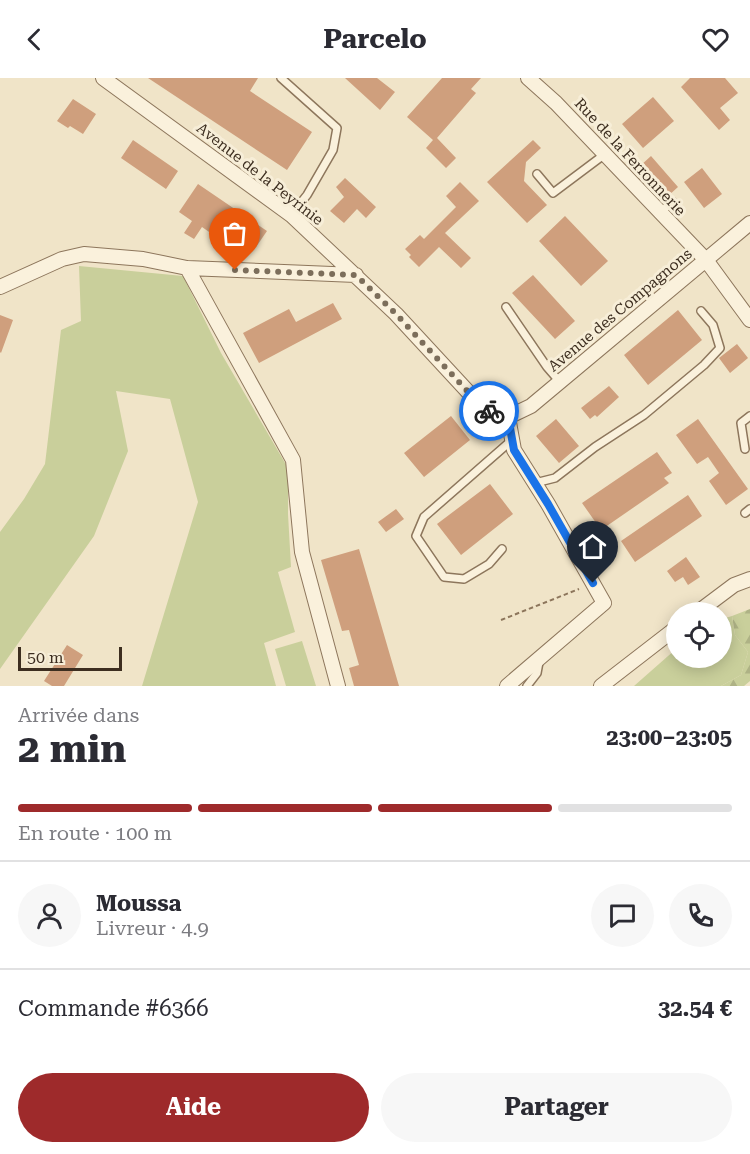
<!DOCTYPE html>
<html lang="fr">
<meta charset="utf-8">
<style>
:root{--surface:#fff;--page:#f7f7f7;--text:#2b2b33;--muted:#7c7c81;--line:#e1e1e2;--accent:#9e2a2b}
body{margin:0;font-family:"Roboto Serif",serif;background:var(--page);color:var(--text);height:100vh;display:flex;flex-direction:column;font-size:22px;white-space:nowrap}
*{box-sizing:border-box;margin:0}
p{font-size:20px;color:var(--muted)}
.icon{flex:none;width:33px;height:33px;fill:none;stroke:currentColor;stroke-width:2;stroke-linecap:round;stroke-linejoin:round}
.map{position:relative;height:608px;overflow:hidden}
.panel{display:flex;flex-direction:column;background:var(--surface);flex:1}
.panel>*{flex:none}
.buttons{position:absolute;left:666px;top:524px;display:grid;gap:12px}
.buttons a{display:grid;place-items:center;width:66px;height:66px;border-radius:50%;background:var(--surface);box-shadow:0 3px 15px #0003;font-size:30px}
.scale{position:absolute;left:18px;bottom:15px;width:104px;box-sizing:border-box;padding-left:6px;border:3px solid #3d2e20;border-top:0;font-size:16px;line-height:21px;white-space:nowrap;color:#3d2e20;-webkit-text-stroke:4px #f7eed8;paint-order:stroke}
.pin{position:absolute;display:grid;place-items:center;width:51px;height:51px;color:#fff;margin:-62px -26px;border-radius:50% 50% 50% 0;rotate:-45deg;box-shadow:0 0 6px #0007}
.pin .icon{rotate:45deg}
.courier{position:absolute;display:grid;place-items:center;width:60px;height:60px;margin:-30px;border:4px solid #1a73e8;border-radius:50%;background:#fff;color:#222;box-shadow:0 2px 8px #0007}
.summary em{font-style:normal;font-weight:700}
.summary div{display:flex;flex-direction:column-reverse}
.summary{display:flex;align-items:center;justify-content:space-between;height:102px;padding:0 18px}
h1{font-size:39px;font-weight:700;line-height:45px}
.bar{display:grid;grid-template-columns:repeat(4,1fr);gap:9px 6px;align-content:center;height:72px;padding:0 18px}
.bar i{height:8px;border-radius:4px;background:var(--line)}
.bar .selected{background:var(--accent)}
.bar p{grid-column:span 4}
.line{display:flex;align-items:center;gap:15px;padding:0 18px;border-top:2px solid var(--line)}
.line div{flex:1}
.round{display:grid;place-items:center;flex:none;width:63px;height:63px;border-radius:32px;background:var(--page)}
.cta{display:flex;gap:12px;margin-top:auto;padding:12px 18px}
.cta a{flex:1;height:69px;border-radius:36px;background:var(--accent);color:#fff;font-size:24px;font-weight:700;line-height:69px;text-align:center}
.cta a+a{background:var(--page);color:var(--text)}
header{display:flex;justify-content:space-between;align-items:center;height:78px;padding:0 18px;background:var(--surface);font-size:27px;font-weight:700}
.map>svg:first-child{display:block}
.grass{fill:#c9cf9b}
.forest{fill:url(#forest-firs)}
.building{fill:#cf9f7d}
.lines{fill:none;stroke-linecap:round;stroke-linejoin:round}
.service-casing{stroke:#8d765c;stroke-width:10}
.minor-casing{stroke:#8d765c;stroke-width:16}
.path{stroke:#8d765c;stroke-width:2;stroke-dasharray:4.5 3;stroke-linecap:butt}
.service{stroke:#faf1dc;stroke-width:7}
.minor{stroke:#faf1dc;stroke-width:14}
.done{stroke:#7c6e5b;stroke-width:6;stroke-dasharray:0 10.8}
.route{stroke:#1a73e8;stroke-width:8}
.labels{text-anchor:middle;stroke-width:6;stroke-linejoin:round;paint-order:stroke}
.street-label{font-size:15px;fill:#3d2e20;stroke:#f7eed8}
</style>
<header><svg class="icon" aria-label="back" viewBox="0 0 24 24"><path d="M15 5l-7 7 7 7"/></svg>Parcelo<svg class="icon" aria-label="heart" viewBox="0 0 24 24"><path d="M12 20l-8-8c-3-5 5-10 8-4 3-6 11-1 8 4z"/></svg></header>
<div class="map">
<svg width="750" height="608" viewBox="0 0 750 608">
<defs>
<pattern id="forest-firs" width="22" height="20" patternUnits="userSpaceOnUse" patternTransform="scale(1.5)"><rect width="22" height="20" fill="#c9cf9b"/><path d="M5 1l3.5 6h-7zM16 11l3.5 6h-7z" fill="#aeb285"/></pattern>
</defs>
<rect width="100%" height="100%" fill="#f0e4c8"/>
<path class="grass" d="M79,188L183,198L221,275L288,390V436L291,489L278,494L295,554L264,565L276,608H142L198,424L170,321L116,313L128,373L94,458L0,591V454L24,421L45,386L61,252L81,243Z
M732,538L735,557L748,574L741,597L721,608H634L676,571V579H722V541Z
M302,563L316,608H286L275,571Z"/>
<path class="forest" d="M750,531V603L744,608H721L741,597L748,574L735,557L732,538Z"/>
<path class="building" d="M148,0H258L250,13L312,54L287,92Z
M345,0H377L395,14L380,32Z
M442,0H481L471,11L476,15L437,60L456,80L446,90L426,70L433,62L407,39Z
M690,0H725L738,15L720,30L730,42L719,52L681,9Z
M653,19L674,43L643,70L622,46Z
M73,21L96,36L83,56L70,48L68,50L57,43Z
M133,62L178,93L166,111L121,80Z
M533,62L541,70L526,84L524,103L547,127L527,145L487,104Z
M651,78L678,109L668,118L640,88Z
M702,90L722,116L704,130L684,104Z
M345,100L376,129L366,140L357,131L344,145L330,133L344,119L336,109Z
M460,104L479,123L445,155L471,180L461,190L439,169L419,189L409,179L411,177L405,171L420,157L424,161L456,129L446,118Z
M198,106L267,153L256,169L244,160L235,172L202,149L194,161L184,155L192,143L179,134Z
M565,138L608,183L581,208L539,163Z
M533,197L575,243L555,261L512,215Z
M333,225L342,241L259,285L243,255L289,231L296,244Z
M678,232L702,262L648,307L624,277Z
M0,237L13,242L1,275L0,274Z
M737,266L748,280L730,295L719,280Z
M609,308L619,319L597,339L595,337L590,341L581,330Z
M451,338L470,362L424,399L404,375Z
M556,341L579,368L559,385L536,358Z
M698,341L748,411L726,427L709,403L719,395L708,379L697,386L676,357Z
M657,374L672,395L664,400L669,405L601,452L582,425Z
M490,406L513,436L461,477L437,446Z
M688,417L702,438L635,484L621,463Z
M396,431L404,441L386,454L378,444Z
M359,471L399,608H354L349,590L359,587L349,552L342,553L321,482Z
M686,479L700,499L688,507L683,499L675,504L667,493Z
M67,567L83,577L64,608H52L44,603Z"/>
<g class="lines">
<g class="service-casing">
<path id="service" d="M281,0L337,50L333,72L307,117L291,137
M537,96L553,115L605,76
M660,134L673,124
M506,229L547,289L560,304
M745,371L741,345L750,338
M535,405L555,400L595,369L644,337L704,287L720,270L713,247L701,233
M745,435L750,431
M502,471L489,486L464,501L444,499L416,458L424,439L512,362
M527,608L537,595L539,584"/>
</g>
<g class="minor-casing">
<path id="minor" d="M103,0L291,137L396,236L483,330L508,339
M528,0L556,25L706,182L750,242
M187,190L293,382L302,474L338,608
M0,209L62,181L84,176L143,181L187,190L356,197
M508,339L531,328L750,145
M698,534L734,507L750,501
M507,608L604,525L548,426L514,372L508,339
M601,608L676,550"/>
</g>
<path class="path" d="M501,542L579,511"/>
<use href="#service" class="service"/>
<use href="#minor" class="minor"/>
</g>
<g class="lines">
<path class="done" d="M235,192L356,197L396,236L483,330L489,333"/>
<path class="route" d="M489,333L508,339L514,372L548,426L593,505"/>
</g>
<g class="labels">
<g class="street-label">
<text transform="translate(630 79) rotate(47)" y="5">Rue de la Ferronnerie</text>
<text transform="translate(260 96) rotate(38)" y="5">Avenue de la Peyrinie</text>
<text transform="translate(620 232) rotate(-40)" y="5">Avenue des Compagnons</text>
</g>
</g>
</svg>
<div class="buttons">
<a><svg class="icon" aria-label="locate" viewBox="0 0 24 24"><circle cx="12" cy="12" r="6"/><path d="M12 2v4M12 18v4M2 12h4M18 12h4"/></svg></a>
</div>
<div class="scale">50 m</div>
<div class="pin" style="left:235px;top:192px;background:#ea580c"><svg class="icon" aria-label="bag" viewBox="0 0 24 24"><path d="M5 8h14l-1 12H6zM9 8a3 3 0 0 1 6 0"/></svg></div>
<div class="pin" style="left:593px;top:505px;background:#1f2937"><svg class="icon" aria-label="home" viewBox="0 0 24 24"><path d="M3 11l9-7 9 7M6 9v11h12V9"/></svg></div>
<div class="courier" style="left:489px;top:333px"><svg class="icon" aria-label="bike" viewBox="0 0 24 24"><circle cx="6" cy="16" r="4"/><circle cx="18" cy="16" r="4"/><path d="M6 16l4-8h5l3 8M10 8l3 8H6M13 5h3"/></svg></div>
</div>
<section class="panel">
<div class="summary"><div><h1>2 min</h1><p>Arrivée dans</p></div><em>23:00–23:05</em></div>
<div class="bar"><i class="selected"></i><i class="selected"></i><i class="selected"></i><i></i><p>En route · 100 m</p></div>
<div class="line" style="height:108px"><a class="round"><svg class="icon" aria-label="person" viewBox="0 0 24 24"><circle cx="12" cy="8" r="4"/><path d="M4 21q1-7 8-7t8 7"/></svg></a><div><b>Moussa</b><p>Livreur · 4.9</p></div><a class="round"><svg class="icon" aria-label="chat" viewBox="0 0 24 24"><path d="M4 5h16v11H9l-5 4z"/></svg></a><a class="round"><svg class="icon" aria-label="phone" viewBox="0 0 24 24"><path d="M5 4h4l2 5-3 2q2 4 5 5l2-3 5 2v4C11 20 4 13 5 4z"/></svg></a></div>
<div class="line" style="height:78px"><div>Commande #6366</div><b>32.54 €</b></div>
<div class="cta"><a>Aide</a><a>Partager</a></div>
</section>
